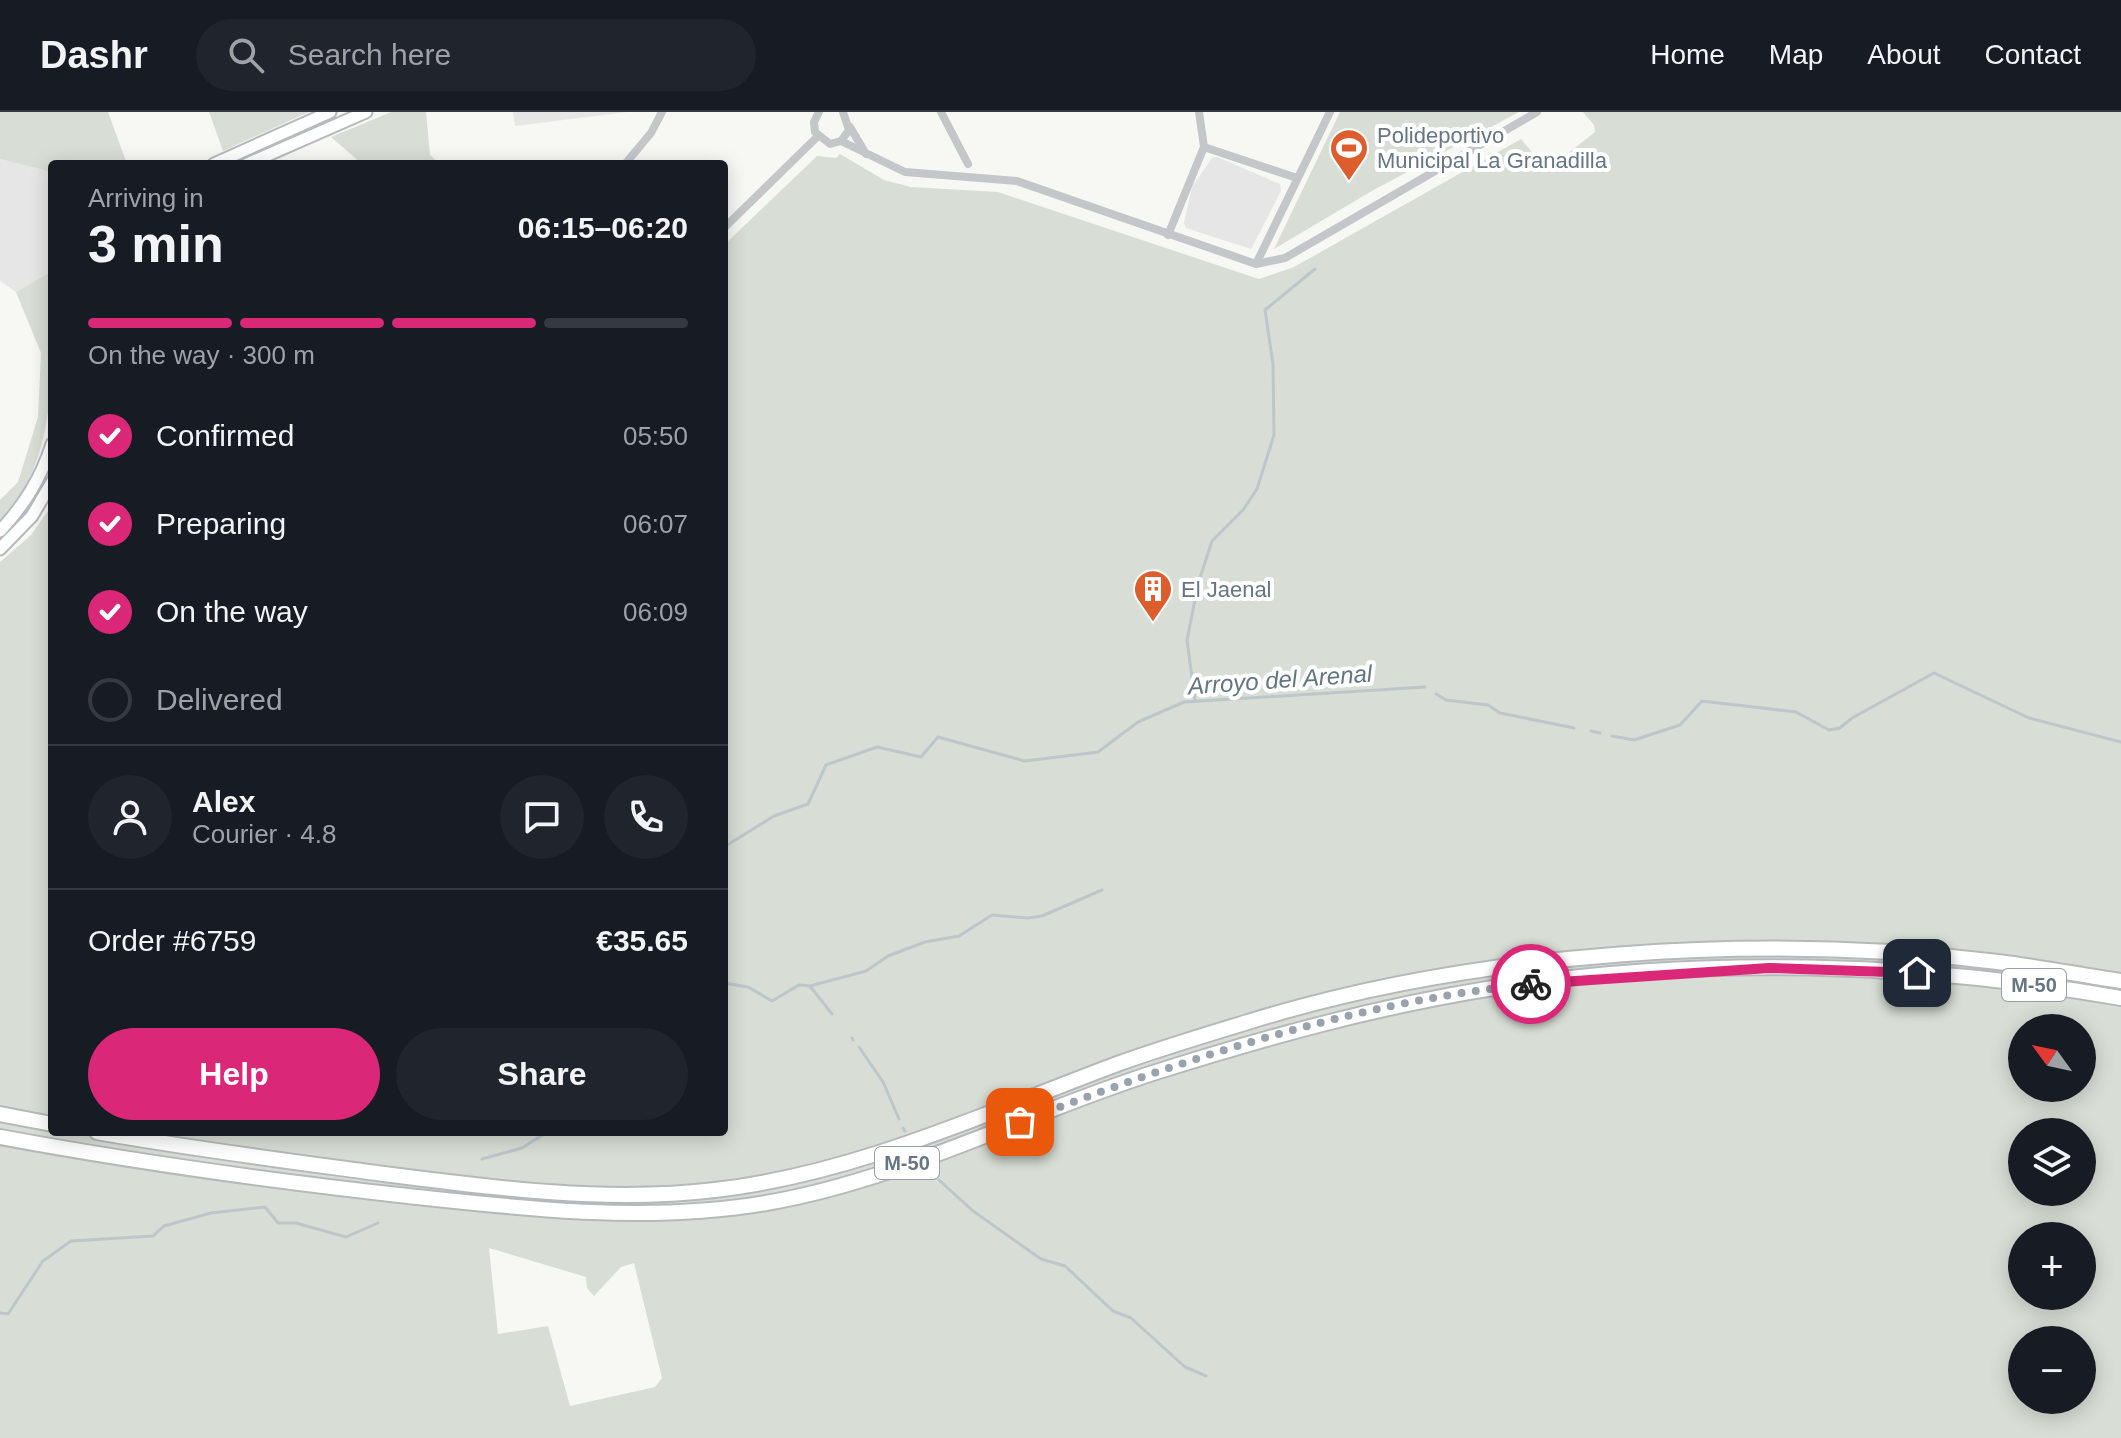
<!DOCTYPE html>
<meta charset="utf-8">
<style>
:root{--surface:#171b24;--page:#20242c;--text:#f1f3f6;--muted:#9ea1a6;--line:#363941;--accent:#db2777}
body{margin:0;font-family:Helvetica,sans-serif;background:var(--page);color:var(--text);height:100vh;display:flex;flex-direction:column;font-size:30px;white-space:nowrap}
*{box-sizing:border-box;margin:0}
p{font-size:26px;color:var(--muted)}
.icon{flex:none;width:44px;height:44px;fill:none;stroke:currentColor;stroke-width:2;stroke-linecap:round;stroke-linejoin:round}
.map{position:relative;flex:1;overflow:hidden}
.panel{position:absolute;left:48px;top:48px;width:680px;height:976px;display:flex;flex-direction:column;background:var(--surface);border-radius:8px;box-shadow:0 4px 20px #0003}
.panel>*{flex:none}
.needle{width:52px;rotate:303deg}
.tools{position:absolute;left:2008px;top:902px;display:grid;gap:16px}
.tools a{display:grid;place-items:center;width:88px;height:88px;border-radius:50%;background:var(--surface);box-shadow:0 4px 20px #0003;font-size:40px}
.pin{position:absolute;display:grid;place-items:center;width:68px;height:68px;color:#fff;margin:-34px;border-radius:16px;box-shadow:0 4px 12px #0006}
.courier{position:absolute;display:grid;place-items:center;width:80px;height:80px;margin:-40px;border:6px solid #db2777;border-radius:50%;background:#fff;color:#222;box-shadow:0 2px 10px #0007}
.overview em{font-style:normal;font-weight:800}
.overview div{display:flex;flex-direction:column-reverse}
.overview{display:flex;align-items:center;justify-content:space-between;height:136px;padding:0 40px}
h1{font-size:52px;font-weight:800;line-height:60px}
.bar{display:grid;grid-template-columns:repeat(4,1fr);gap:12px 8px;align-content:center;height:96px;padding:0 40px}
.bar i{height:10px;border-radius:6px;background:var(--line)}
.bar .selected{background:var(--accent)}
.bar p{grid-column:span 4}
.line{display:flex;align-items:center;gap:20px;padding:0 40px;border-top:2px solid var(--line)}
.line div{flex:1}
.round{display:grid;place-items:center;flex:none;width:84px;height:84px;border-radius:42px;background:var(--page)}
ol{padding:0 40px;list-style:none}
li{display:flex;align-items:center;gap:24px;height:88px}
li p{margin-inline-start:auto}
li .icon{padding:8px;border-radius:50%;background:var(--accent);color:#fff;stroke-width:4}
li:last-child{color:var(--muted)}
li i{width:44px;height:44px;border:4px solid var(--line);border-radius:50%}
.primary-button{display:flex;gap:16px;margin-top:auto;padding:16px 40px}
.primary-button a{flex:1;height:92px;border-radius:48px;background:var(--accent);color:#fff;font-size:32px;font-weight:800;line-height:92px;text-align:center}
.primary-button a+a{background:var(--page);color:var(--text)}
header{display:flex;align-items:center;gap:48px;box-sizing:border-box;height:112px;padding:0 40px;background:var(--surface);border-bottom:2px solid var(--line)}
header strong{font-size:38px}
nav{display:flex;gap:44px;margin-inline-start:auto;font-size:28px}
.search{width:560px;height:72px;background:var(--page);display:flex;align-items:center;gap:20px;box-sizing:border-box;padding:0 28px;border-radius:44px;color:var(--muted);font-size:30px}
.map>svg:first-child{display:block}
.built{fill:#e5e6e5}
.green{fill:#d8ded5;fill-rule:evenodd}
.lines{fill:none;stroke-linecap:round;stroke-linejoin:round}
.stream{stroke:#bcc6cb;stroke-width:3}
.secondary-casing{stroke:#b5babe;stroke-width:15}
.highway-casing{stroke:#b6b9bc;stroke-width:18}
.street{stroke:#c3c7ca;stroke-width:8}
.secondary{stroke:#fff;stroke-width:11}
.highway{stroke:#fff;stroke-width:14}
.done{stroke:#99a3ab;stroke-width:8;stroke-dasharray:0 14.4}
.route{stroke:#db2777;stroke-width:10}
.labels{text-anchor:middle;stroke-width:8;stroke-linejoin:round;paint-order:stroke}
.shield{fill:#fff;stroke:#959fa9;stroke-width:2}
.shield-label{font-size:20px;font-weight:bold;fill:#677684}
.poi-label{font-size:22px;fill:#677684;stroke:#fff;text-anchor:start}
.water-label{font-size:24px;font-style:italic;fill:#637780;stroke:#fff}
</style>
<header>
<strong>Dashr</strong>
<div class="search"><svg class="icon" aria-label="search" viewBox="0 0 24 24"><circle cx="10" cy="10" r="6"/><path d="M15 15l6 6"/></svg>Search here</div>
<nav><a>Home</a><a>Map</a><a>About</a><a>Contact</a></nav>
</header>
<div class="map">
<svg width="2121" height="1326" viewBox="0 0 2121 1326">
<rect width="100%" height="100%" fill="#f7f7f4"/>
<path class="built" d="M513,0H627L515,14Z
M1217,45L1280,72L1281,79L1251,137L1186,116L1184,111L1192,75L1212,46Z
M0,47L52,60V159L16,180L0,169Z"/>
<path class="green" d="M0,0H108L127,52H52V60L0,47Z
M209,0H309L223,39Z
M391,0H426L430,43L440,52H362L331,25Z
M1340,0H1519L1370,80L1274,137Z
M1583,0H2121V1326H0V450L31,423L52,393V1020H724V133L817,44L836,46L840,42L884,68L911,75L998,80L1259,167L1294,155L1521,27L1541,51L1552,54L1595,20L1594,13ZM2022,916H2082V976H2022ZM2022,1020H2082V1080H2022ZM2022,1124H2082V1184H2022ZM489,1136L586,1165L587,1176L594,1184L621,1155L634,1151L662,1266L655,1275L570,1294L548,1214L498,1222ZM2022,1228H2082V1288H2022Z
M52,159C52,238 62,349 0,408V388L18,370L38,305L41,241L16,180Z"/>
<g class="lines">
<path class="stream" d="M1436,582L1446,588L1488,593L1500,601L1574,616
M1195,588L1187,528L1198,472L1212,429L1243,398L1257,377L1274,323L1273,252L1265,198L1315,157
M1591,619L1600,621
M1612,624L1634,628L1680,613L1702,589L1796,600L1829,618L1840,616L1852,606L1934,561L2029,606L2121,630
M724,735L774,704L808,692L826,653L877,635L921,645L938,625L1025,649L1098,640L1138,610L1184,590L1425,575
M724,871L748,875L772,889L799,873L810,874L832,902
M810,874L866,859L888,844L925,830L959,824L992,803L1028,806L1042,804L1102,778
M852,926L853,928
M859,935L883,970L899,1007
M903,1016L905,1019
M482,1047L522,1036L547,1020
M929,1054L931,1057
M939,1068L973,1099L1041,1147L1065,1154L1113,1199L1131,1206L1185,1255L1206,1264
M0,1201L8,1202L43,1149L71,1129L153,1124L164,1114L211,1101L265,1095L278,1111H296L346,1125L378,1111"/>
<g class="secondary-casing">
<path id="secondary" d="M214,52L330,0
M247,52L366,0
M0,419C25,392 41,366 52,332
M0,437L32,404L52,370"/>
</g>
<g class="highway-casing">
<path id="highway" d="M0,1002L52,1012
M97,1020C192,1037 288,1049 384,1062C493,1076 606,1091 715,1078C856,1062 988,1000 1120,951C1162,936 1205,923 1248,910C1475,839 1762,821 1998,850C2039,855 2080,863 2121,869
M0,1025C135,1050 272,1069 408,1084C527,1097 647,1111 766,1091C901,1068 1026,1001 1156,960C1267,925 1379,894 1493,876C1700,844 1916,850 2121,886"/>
</g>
<path class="street" d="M819,0L814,10L815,20L830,32L841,29L849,18L843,0
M941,0L968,52
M850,15L866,42
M841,29L905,60L1017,69L1256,152L1285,146L1537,0
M1204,35L1297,66
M625,52L651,21L662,0
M724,116L817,25
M1168,123L1204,35L1199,0
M1256,152L1330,0"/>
<use href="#secondary" class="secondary"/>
<use href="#highway" class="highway"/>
</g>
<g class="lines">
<path class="done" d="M1020,1010C1184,947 1355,890 1531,872"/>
<path class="route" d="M1531,872L1769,856L1917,861"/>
</g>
<defs>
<g id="stadium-pin" transform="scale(2)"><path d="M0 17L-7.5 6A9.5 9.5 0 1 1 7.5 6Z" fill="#de5d2d" stroke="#fff"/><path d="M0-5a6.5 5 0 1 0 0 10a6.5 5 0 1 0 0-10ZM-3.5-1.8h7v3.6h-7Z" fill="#fff"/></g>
<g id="building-pin" transform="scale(2)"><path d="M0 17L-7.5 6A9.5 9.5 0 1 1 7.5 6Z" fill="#de5d2d" stroke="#fff"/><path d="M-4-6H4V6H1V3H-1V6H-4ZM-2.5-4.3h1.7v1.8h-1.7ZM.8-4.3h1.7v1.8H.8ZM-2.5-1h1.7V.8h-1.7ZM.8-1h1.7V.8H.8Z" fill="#fff"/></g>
</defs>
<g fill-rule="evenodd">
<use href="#stadium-pin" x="1349" y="36"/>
<use href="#building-pin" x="1153" y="477"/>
</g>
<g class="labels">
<g class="shield">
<rect x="2002" y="857" width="64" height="32" rx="6"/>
<rect x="875" y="1035" width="64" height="32" rx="6"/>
</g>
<g class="shield-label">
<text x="2034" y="880">M-50</text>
<text x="907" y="1058">M-50</text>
</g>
<g class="poi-label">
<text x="1377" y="31">Polideportivo<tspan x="1377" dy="25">Municipal La Granadilla</tspan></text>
<text x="1181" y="485">El Jaenal</text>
</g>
<g class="water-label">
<text transform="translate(1280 568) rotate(-4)" y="8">Arroyo del Arenal</text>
</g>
</g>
</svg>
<div class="tools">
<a><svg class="needle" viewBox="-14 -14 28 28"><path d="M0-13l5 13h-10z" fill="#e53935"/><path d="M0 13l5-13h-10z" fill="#9ea1a6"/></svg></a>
<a><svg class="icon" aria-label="layers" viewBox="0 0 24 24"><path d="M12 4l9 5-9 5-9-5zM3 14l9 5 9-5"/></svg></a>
<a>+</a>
<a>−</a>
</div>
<div class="pin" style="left:1020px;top:1010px;background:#ea580c"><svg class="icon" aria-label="bag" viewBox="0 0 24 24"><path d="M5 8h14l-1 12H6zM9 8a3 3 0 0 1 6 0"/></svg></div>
<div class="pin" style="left:1917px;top:861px;background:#1f2937"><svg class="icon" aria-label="home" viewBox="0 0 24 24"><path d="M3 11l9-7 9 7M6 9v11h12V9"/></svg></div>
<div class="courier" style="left:1531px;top:872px"><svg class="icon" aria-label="bike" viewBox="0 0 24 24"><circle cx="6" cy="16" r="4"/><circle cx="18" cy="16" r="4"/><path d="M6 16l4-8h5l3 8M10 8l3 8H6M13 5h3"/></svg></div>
<section class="panel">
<div class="overview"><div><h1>3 min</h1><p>Arriving in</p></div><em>06:15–06:20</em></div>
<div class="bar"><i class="selected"></i><i class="selected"></i><i class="selected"></i><i></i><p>On the way · 300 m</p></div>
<ol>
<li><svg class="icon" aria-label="check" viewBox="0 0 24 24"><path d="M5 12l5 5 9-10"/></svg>Confirmed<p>05:50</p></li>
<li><svg class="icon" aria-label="check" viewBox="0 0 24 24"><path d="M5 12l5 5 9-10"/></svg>Preparing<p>06:07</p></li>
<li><svg class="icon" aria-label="check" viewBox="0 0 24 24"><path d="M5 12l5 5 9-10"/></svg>On the way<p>06:09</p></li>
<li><i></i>Delivered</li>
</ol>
<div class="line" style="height:144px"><a class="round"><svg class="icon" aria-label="person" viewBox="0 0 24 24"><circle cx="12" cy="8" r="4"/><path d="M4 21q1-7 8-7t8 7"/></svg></a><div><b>Alex</b><p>Courier · 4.8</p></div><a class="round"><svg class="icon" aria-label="chat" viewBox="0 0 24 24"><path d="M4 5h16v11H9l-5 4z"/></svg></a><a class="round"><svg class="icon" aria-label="phone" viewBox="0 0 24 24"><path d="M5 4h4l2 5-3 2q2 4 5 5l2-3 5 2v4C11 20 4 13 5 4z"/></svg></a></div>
<div class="line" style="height:104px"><div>Order #6759</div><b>€35.65</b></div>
<div class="primary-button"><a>Help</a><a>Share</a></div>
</section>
</div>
